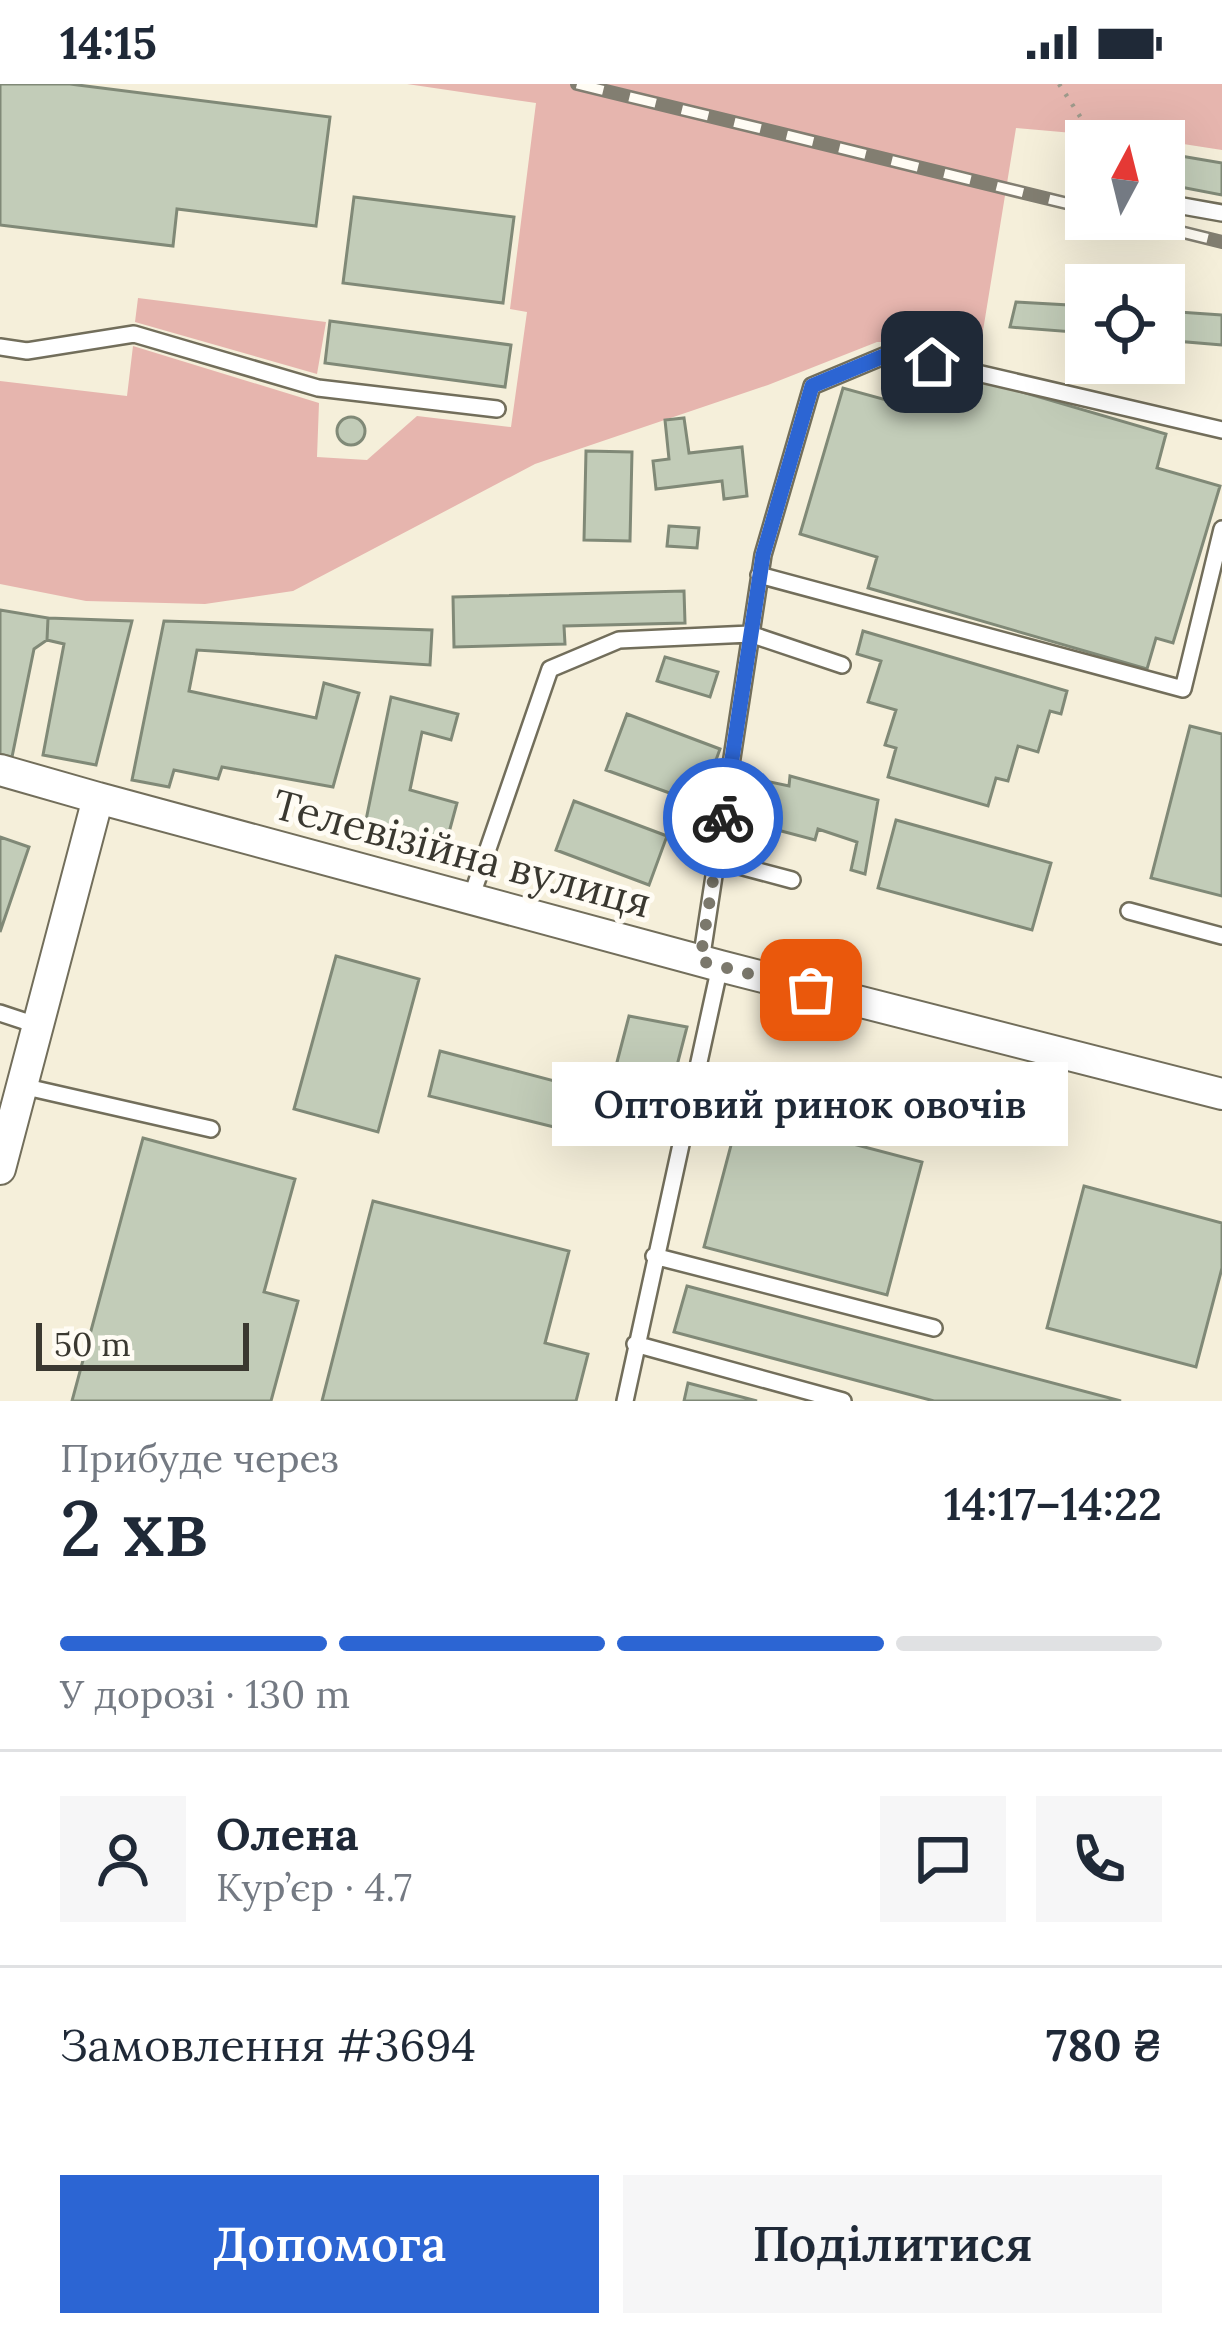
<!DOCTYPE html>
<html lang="uk">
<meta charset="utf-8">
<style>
:root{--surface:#fff;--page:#f6f6f7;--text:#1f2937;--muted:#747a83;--line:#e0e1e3;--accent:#2c65d3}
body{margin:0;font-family:Lora,serif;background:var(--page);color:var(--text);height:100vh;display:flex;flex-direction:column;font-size:45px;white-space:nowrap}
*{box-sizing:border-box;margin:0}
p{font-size:39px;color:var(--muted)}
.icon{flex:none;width:66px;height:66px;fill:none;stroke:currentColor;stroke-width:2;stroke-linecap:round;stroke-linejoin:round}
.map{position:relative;height:1317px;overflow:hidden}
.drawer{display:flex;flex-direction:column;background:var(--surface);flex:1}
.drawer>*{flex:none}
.needle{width:78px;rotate:7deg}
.buttons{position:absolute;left:1065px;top:36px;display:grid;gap:24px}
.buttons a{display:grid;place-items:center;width:120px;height:120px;border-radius:0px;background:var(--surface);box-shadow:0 12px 48px #0002;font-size:60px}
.scale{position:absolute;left:36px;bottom:30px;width:213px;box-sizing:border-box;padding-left:12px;border:6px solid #3a3830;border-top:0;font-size:33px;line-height:42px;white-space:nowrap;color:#3a3830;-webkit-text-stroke:9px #fffcf4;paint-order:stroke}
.pin{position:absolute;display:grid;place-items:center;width:102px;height:102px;color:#fff;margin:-51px;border-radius:24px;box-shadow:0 6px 18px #0006}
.courier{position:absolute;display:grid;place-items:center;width:120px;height:120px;margin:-60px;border:9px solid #2c65d3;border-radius:50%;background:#fff;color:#222;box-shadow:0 3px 15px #0007}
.bubble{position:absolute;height:84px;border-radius:0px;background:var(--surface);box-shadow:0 12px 48px #0002;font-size:39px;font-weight:600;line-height:84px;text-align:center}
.summary em{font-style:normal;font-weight:600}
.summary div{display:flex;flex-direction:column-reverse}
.summary{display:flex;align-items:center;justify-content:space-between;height:204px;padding:0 60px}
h1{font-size:78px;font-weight:600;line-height:90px}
.bar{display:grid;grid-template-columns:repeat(4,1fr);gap:18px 12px;align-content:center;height:144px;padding:0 60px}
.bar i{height:15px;border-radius:9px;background:var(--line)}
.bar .current{background:var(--accent)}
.bar p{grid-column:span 4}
.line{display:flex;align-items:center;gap:30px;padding:0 60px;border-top:3px solid var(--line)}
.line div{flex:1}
.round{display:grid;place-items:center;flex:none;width:126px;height:126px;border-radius:0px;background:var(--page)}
.action{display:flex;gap:24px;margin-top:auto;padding:24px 60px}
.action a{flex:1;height:138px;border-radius:0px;background:var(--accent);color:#fff;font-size:48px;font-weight:600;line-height:138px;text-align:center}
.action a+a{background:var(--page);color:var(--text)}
.status{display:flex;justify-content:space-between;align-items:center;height:84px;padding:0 60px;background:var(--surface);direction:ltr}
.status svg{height:33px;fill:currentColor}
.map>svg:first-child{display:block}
.green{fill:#e6b5ae}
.building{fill:#c2ccb8;stroke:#808977;stroke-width:3}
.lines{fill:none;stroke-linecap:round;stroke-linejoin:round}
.lane-casing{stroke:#726e5b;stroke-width:20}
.street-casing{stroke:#726e5b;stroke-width:34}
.path{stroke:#9e9a8b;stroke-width:4.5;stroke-dasharray:3 9;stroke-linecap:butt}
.lane{stroke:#fff;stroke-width:15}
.street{stroke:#fff;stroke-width:30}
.rail-casing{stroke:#827e71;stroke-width:14}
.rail{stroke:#fffcf4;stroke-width:9;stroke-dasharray:27;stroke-linecap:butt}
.done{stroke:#7b786c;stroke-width:12;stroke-dasharray:0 21.6}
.route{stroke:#2c65d3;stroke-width:15}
.labels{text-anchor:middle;stroke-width:10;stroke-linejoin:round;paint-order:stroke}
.street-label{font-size:42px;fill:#3a3830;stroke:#fffcf4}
</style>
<div class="status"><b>14:15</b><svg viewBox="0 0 49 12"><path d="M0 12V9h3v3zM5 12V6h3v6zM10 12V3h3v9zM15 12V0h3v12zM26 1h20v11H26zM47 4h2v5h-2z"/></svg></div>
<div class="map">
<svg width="1222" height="1317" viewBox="0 0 1222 1317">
<rect width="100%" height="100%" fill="#f5efda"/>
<path class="green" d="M407,0H1222V66L1164,57L1016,44L981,259L877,258L768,301L535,380L293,507L205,520L86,517L0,500V297L127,312L133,262L319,319L317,373L367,376L417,332L511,343L527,228L510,225L536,19Z
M138,214L326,238L317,290L135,238Z"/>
<path class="building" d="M0,0H70L330,33L316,142L177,125L173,162L0,141Z
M1169,70L1222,79V111L1165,100Z
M354,113L514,133L503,219L343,199Z
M1016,218L1086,222V249L1010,243Z
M1164,227L1222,231V261L1164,256Z
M330,237L511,261L505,303L325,279Z
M909,275L1166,350L1157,384L1220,402L1173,559L1156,554L1147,585L868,504L877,473L800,450L843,304L897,319Z
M337 347a14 14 0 1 1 28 0a14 14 0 1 1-28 0Z
M684,334L689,369L742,363L747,412L724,415L722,397L656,405L653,377L669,375L665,336Z
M586,367L632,368L630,457L584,456Z
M669,442L699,444L697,464L667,462Z
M684,507L685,539L564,542L565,560L454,563L453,513Z
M0,526L48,534L47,556L34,565L12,673L0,670Z
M48,534L132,537L96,681L43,671L64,560L47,556Z
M164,537L432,546L430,581L197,566L189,607L316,634L324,599L359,609L333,703L222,683L218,695L174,686L169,703L132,696Z
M863,547L1067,607L1061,630L1050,627L1038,668L1018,662L1008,697L996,694L988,722L888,693L896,664L885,661L896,626L868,618L881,577L857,570Z
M665,573L718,588L710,613L657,597Z
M391,613L458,630L451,656L422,648L410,706L457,719L444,767L364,746Z
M627,630L720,665L700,720L606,686Z
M1190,642L1222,650V812L1151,794Z
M790,692L878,716L865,790L851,786L857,758L818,745L815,756L751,739L761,696L789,702Z
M574,717L667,752L649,801L556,766Z
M896,736L1051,779L1032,846L878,804Z
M0,753L29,763L0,848Z
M336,872L419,895L378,1048L294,1025Z
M629,932L687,943L673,997L616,982Z
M440,967L585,1005L574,1048L429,1012Z
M773,1039L922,1078L887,1211L704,1163L735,1046L768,1055Z
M143,1054L295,1095L264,1208L298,1217L271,1317H72Z
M1084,1102L1222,1139V1184L1196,1283L1047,1244Z
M373,1117L569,1167L545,1259L588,1270L576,1317H322Z
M687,1202L1121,1317H934L674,1248Z
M688,1299L757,1317H684Z"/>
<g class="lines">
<g class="lane-casing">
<path id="lane" d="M1177,121L1222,129
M0,263L27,267L134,250L318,304L497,325
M759,491L1183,605L1222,445
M717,776L792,796
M471,814L550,585L619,556L750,550L842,581
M1129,827L1222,852
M701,877L763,471L812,302L891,269L1222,346
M0,929L39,942
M22,1002L211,1045
M654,1172L934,1244
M635,1260L843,1317
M625,1317L720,882"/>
</g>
<g class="street-casing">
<path id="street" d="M0,686L98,714L0,1085
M98,714L720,882L1222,1010"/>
</g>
<path class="path" d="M1059,0L1096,57"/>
<use href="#lane" class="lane"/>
<use href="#street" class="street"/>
<g class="rail-casing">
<path id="rail" d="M577,0L1086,124
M1129,135L1222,158"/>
</g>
<use href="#rail" class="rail"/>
</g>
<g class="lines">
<path class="done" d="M723,734L700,877L811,906"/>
<path class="route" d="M723,734L763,471L812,302L891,269L932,278"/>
</g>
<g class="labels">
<g class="street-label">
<text transform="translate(462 769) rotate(15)" y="15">Телевізійна вулиця</text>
</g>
</g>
</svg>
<div class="buttons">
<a><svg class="needle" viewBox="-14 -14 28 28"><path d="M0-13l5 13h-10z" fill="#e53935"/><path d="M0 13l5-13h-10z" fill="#747a83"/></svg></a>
<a><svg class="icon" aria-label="locate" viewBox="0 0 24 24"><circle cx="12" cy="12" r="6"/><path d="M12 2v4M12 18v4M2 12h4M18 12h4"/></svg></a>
</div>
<div class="scale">50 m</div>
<div class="pin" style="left:811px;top:906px;background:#ea580c"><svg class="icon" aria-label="bag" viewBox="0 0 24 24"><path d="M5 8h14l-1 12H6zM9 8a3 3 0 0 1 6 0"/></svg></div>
<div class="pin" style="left:932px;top:278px;background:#1f2937"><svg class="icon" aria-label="home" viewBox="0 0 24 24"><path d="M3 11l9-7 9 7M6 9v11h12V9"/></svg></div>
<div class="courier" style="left:723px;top:734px"><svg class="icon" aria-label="bike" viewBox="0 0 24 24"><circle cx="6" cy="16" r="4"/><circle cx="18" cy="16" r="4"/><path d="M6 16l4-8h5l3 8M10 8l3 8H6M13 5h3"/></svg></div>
<div class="bubble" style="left:552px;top:978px;width:516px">Оптовий ринок овочів</div>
</div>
<section class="drawer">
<div class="summary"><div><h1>2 хв</h1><p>Прибуде через</p></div><em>14:17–14:22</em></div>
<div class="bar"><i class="current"></i><i class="current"></i><i class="current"></i><i></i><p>У дорозі · 130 m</p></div>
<div class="line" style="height:216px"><a class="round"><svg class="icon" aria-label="person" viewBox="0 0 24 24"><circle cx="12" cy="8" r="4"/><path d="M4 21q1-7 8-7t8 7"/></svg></a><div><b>Олена</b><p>Кур’єр · 4.7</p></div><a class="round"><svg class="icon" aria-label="chat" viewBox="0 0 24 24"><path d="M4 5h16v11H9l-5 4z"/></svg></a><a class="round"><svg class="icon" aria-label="phone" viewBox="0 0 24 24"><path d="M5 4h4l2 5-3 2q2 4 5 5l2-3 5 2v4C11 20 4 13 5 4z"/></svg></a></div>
<div class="line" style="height:156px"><div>Замовлення #3694</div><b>780 ₴</b></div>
<div class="action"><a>Допомога</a><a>Поділитися</a></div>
</section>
